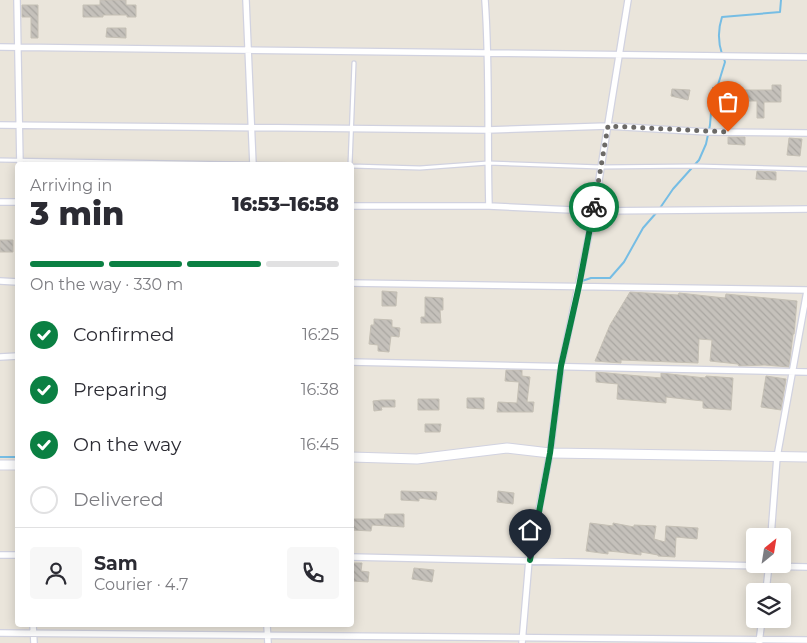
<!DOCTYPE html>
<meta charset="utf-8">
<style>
:root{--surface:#fff;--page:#f7f7f7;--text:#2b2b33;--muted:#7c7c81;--line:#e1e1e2;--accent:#0b8043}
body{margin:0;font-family:Montserrat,sans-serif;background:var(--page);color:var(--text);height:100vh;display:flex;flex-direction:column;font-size:19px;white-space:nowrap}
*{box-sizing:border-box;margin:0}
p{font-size:16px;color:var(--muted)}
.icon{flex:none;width:28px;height:28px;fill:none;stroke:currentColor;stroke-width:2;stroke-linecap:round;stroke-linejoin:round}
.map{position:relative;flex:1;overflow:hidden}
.panel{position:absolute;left:15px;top:162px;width:339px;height:465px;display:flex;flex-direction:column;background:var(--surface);border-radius:5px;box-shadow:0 2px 12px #0003}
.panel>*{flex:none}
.needle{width:32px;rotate:30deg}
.tools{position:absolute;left:746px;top:528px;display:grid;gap:10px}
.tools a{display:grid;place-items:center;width:45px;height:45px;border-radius:5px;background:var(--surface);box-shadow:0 2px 12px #0003;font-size:25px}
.pin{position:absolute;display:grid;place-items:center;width:42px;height:42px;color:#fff;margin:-51px -21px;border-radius:50% 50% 50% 0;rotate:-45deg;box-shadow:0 0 5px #0007}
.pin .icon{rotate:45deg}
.courier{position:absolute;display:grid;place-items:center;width:50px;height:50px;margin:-25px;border:4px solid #0b8043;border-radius:50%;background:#fff;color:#222;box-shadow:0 1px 6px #0007}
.summary em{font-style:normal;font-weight:800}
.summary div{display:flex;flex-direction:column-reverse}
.summary{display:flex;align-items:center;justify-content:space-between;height:85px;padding:0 15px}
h1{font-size:32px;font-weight:800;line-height:38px}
.bar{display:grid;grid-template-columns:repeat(4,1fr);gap:8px 5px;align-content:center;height:60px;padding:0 15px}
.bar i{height:6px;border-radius:4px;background:var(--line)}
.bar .active{background:var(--accent)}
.bar p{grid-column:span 4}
.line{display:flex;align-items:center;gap:12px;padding:0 15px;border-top:1px solid var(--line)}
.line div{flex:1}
.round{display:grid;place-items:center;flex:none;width:52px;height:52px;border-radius:5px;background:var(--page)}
ol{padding:0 15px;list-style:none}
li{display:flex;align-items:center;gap:15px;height:55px}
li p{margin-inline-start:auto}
li .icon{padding:5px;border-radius:50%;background:var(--accent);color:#fff;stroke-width:4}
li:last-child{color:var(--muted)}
li i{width:28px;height:28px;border:2px solid var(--line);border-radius:50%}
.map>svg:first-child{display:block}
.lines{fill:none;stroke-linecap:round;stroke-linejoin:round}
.stream{stroke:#76bde4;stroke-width:2}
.building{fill:url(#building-back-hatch);stroke:#c5c0b5}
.lane-casing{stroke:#d1d2e0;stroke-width:5.5}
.street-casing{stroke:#d1d2e0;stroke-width:8}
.secondary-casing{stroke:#d1d2e0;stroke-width:11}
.lane{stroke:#fff;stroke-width:3}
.street{stroke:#fff;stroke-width:5.5}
.secondary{stroke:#fff;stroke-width:9}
.done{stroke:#6c6a67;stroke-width:5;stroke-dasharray:0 9}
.route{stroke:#0b8043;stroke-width:6}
</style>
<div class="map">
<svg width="807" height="643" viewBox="0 0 807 643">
<defs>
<pattern id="building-back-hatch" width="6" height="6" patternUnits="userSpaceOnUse" patternTransform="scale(1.25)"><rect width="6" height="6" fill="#c5c1bb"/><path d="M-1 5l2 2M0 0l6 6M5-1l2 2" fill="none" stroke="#a9a6a1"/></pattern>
</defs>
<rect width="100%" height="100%" fill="#eae5db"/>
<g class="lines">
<path class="stream" d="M722,54C718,42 718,29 722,17L780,12L781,0
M660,208L673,189L699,160L706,144L710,125L713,88H717L725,62L724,59
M582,281L591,278H610L624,262L643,228L657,212
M0,457H18"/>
</g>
<path class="building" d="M100,0H126V5H136V17H127V15H103V17H83V5H100Z
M22,5H38V38H31V17H22Z
M107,28H126V38L106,37Z
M772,85H781V102H764V118H757V101H737V90H772Z
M672,89L690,90L688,100L671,96Z
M728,137H745V145L728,144Z
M789,138L802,139L800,156L787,155Z
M757,171L776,172V180L756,179Z
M0,240H13V252H0Z
M382,291L397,292L396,306H382Z
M630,292L678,295L679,293L725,298L726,294L797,301L794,334H793L789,367L765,365L739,366L738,364L710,361L712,340L699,339L698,363L621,360V363L595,361L610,325Z
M425,297L443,298V310H440L441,323H421V317H425Z
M374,319L392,320V327L400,328L399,337L391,336L389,352L378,351V345L369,344L371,325H374Z
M506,370H522V376L530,377L527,402H534L533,412H497L498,402L517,403L519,382L505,381Z
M596,372L661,378V373L705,378L706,376L733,378L731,410L703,408V401L666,397V403L617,399L618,384L596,382Z
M766,376L786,379L781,410L761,407Z
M467,398H484V409L467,408Z
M418,399H439V410H418Z
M382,400H395V407H381L382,410L374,411L373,401Z
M425,424H441L440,432H425Z
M401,491L437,492L436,500L419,498V501L401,500Z
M498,491L514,493L513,504L497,502Z
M385,514H404V527L372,525L371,531L351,530V519H384Z
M590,523L613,526V523L634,527V525L656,526L654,539L665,542L666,526L698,528L697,539L676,537L675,557L658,556V555L641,552V555L619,552L608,551V554L586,551Z
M353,563H362L361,571L369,572L368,582L352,581Z
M414,568L434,570L432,582L412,579Z"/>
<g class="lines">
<g class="lane-casing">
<path id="lane" d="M0,160L306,165
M350,165L354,63
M351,166L420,168L488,163L601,167L694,166L807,169"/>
</g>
<g class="street-casing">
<path id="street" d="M17,0L20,165
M246,0L253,165
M485,0C490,69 487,137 489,206
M0,47L807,57
M0,125L487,130L608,126L708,132L807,133
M0,202H18
M351,206H489L594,211L807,209
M0,281L18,282
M351,283L807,290
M0,357L18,356
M351,362L807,372
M771,536L777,457L807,291
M0,555H18
M351,557L807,567
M766,591L769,564
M33,625L34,643
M267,625L268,643
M0,633L807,640
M522,643L529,560L550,453L561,367L594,211L628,0
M759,643L762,619"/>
</g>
<g class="secondary-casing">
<path id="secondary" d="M351,457L417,459L507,448L550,453L807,457
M0,465H18"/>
</g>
<use href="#lane" class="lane"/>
<use href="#street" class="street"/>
<use href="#secondary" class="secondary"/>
</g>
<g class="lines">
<path class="done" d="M594,207L608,126L728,132"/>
<path class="route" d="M530,560L550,453L561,366L579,286L594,207"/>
</g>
</svg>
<div class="tools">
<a><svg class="needle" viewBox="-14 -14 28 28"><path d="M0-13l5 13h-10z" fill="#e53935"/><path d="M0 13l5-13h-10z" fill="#7c7c81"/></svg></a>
<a><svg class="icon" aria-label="layers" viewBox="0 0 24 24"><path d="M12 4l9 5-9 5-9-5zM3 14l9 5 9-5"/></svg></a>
</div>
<div class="pin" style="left:728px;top:132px;background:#ea580c"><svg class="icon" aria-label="bag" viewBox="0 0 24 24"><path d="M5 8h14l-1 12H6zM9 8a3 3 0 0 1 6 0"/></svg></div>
<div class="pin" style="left:530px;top:560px;background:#1f2937"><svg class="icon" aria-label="home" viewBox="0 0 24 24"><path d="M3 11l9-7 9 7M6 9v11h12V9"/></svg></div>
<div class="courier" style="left:594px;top:207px"><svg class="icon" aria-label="bike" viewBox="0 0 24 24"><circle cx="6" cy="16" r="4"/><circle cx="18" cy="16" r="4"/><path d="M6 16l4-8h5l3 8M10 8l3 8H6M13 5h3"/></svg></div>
<section class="panel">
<div class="summary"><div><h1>3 min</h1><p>Arriving in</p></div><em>16:53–16:58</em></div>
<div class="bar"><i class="active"></i><i class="active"></i><i class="active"></i><i></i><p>On the way · 330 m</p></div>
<ol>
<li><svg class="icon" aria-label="check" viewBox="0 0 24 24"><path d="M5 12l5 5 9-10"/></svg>Confirmed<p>16:25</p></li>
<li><svg class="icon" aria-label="check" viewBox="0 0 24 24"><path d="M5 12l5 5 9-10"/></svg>Preparing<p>16:38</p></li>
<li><svg class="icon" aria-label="check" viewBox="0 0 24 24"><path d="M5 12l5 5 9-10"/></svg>On the way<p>16:45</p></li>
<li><i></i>Delivered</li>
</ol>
<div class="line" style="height:90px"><a class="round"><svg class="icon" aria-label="person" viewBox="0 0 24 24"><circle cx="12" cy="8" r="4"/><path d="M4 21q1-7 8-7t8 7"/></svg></a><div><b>Sam</b><p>Courier · 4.7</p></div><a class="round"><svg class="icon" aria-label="phone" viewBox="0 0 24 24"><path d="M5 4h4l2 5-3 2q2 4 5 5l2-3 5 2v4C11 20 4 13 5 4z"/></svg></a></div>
</section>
</div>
